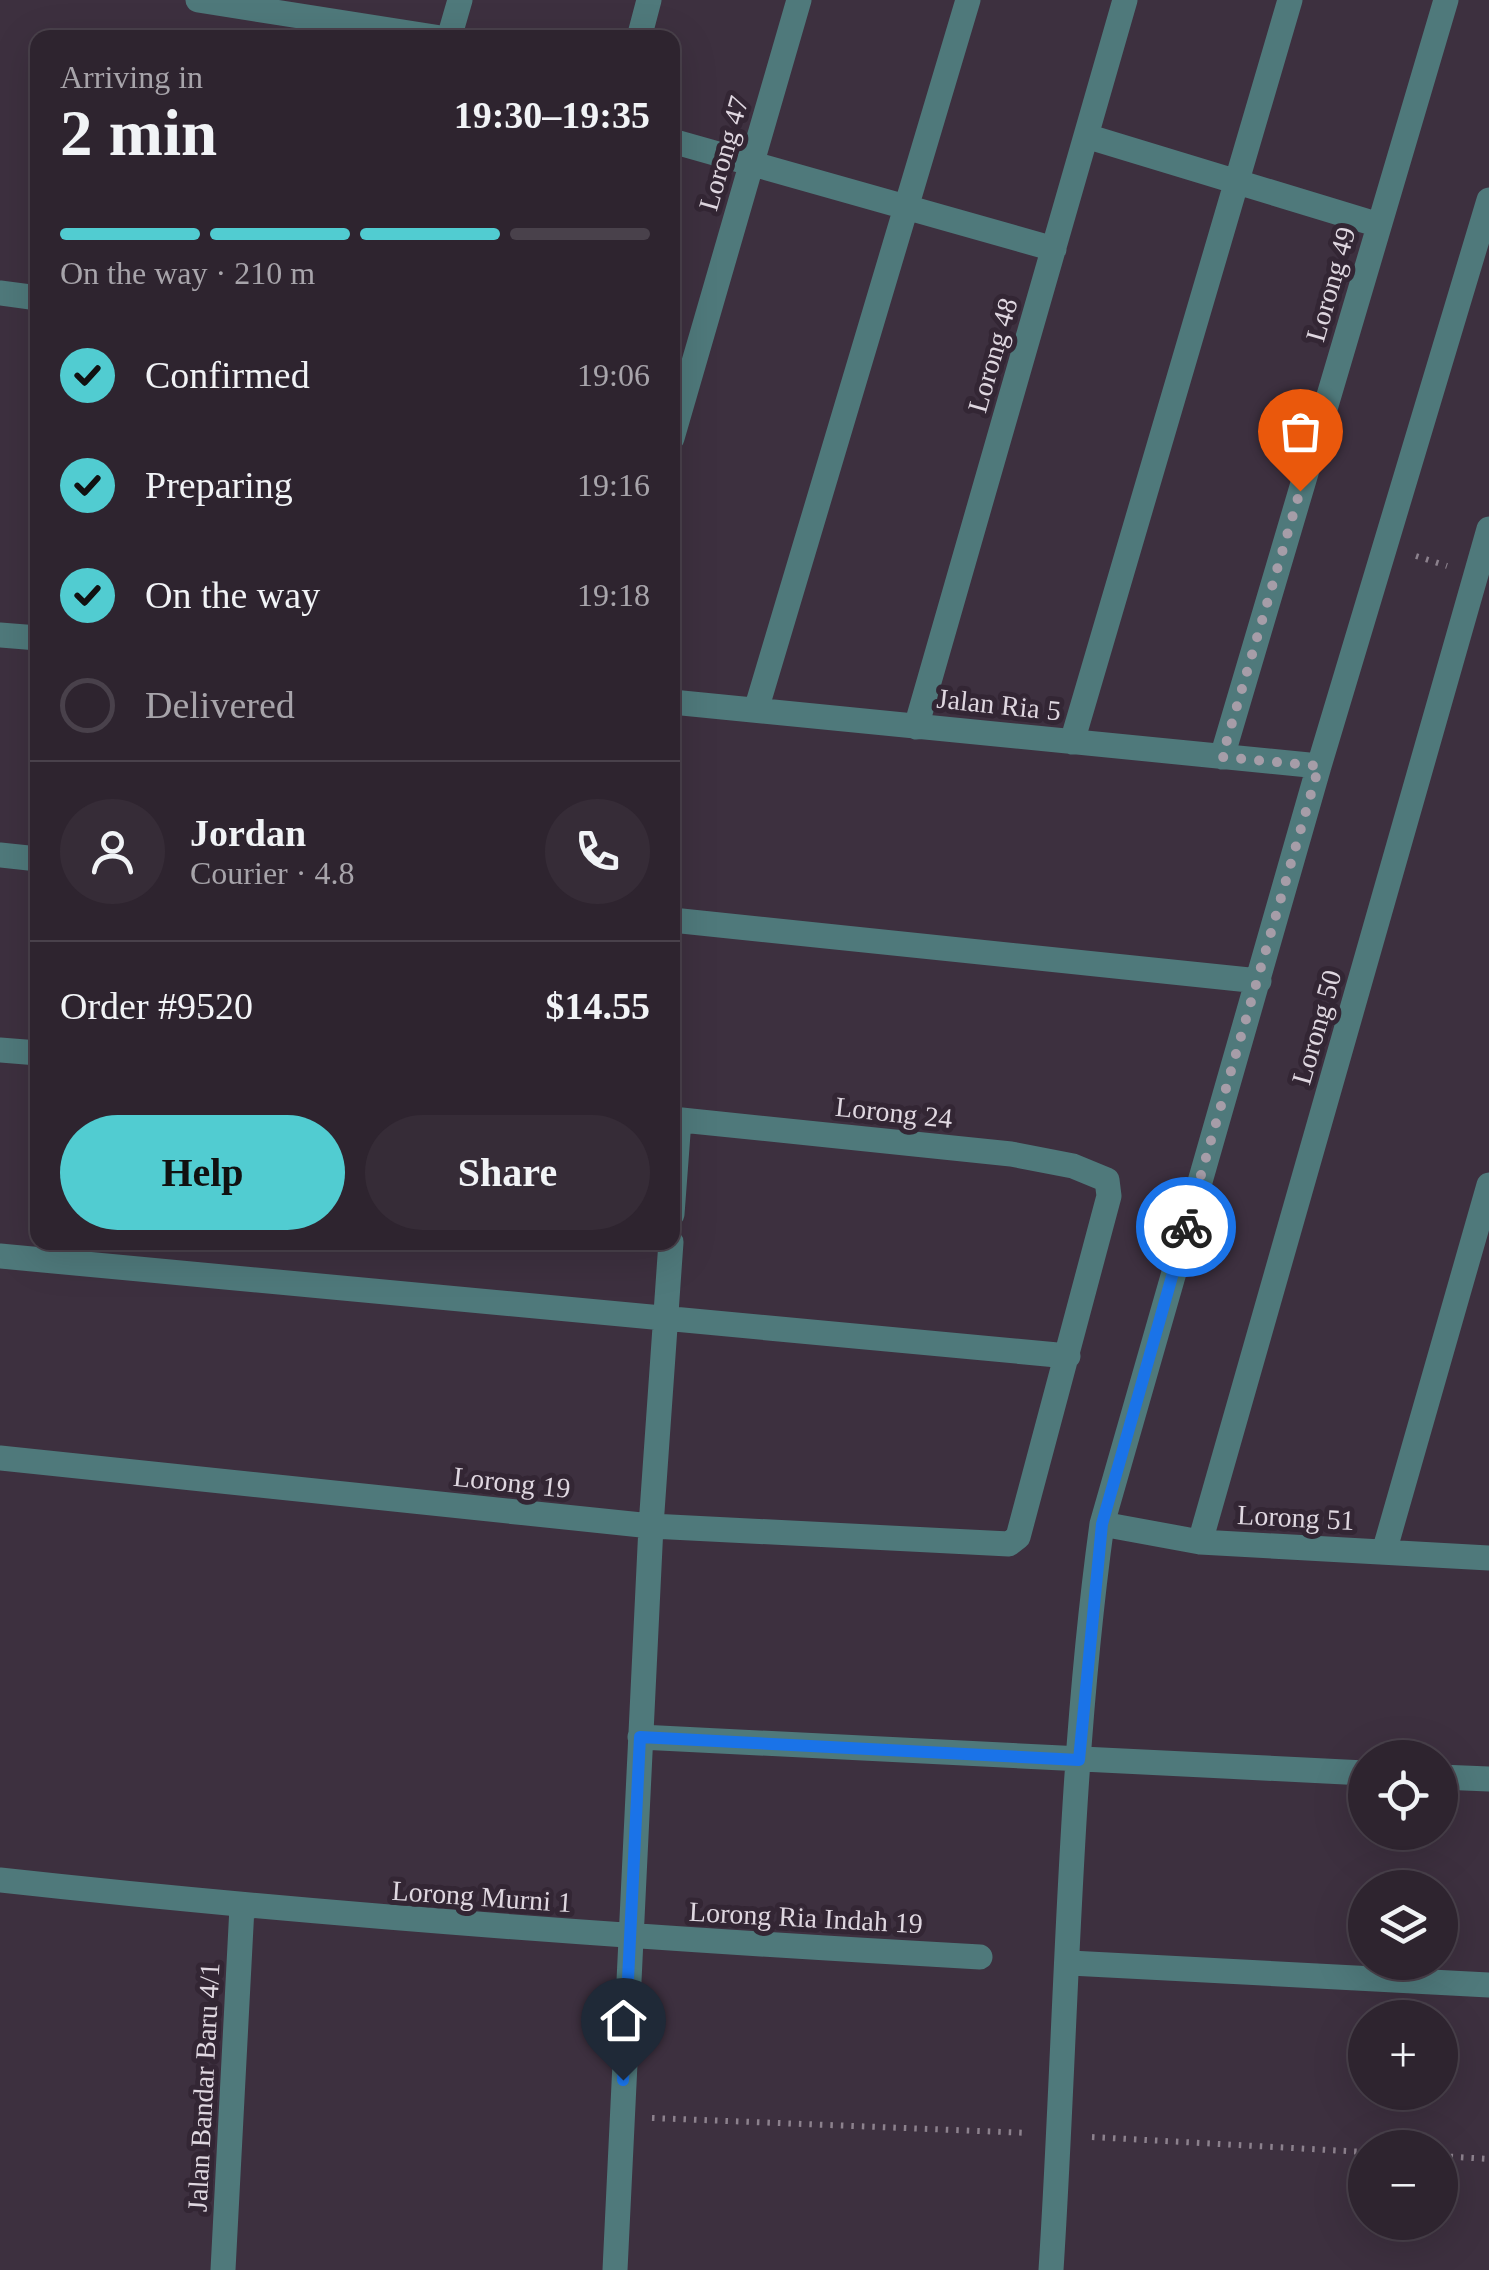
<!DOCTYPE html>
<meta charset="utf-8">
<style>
:root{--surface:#2e242f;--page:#362c37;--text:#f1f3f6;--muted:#a7a4aa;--line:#49414b;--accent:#51ccd1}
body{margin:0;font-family:Georgia,serif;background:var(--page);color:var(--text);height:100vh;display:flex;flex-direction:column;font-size:38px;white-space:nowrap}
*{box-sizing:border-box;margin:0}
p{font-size:32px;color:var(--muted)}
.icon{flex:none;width:55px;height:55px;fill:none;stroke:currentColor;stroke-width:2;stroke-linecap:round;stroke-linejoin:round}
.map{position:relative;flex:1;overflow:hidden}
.details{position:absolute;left:30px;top:30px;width:650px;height:1220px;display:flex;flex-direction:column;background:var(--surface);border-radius:20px;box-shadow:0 10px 40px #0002,0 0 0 2px var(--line)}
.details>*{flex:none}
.buttons{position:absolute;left:1348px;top:1740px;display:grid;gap:20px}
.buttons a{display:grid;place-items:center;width:110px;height:110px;border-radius:50%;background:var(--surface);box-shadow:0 10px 40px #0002,0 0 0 2px var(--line);font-size:50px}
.pin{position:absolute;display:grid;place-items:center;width:85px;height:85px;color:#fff;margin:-102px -42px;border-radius:50% 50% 50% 0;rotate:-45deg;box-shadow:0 0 10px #0007}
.pin .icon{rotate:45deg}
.courier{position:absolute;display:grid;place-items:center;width:100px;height:100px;margin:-50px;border:8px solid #1a73e8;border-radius:50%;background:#fff;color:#222;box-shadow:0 2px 12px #0007}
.headline em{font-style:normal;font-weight:600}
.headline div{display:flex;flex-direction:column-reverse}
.headline{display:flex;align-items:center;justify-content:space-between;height:170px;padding:0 30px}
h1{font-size:65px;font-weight:600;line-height:75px}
.bar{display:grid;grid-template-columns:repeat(4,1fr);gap:15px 10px;align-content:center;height:120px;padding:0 30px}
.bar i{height:12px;border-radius:8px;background:var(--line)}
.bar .active{background:var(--accent)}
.bar p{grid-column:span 4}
.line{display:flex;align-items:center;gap:25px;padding:0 30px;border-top:2px solid var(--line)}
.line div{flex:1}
.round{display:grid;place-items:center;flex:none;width:105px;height:105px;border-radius:52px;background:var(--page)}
ol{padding:0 30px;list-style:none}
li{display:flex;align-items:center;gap:30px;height:110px}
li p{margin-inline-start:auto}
li .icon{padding:10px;border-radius:50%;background:var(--accent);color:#111;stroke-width:4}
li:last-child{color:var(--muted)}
li i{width:55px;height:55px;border:5px solid var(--line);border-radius:50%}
.primary-button{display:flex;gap:20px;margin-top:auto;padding:20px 30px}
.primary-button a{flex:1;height:115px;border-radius:60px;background:var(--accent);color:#111;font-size:40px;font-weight:600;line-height:115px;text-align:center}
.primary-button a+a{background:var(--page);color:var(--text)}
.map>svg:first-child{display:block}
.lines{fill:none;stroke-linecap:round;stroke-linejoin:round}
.path{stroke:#8c818d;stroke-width:6;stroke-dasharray:2.5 8;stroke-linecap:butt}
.minor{stroke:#4f797b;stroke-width:25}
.done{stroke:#a69da8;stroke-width:10;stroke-dasharray:0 18}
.route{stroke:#1a73e8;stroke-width:12}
.labels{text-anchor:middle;stroke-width:10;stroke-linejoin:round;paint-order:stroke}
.street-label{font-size:28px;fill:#dfd7e0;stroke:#332634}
</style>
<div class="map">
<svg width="1489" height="2270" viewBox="0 0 1489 2270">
<rect width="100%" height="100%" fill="#3d303f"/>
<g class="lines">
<path class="path" d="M1416,556L1447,566
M652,2118L1029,2133
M1092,2137L1365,2152
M1440,2156L1489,2159"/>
<path class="minor" d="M198,0L441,38
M449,38L460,0
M639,38L649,0
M1086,136L1379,225
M672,141L1054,249
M0,293L38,298
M672,438L799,0
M0,635L38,638
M672,702L1319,766
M756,710L968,0
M916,727L1125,0
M1072,742L1290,0
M1222,757L1446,0
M0,855L38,859
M672,920L1259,981
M0,1050L38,1053
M672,1214L679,1120
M0,1256L1068,1356
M0,1458L651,1526L1009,1544L1018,1537L1109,1196L1107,1180L1073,1166L1011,1154L672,1119
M1102,1524L1200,1542L1489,1558
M1200,1542L1489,529
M1384,1552L1489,1185
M640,1737L1365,1773
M1440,1777L1489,1779
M0,1880C326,1916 653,1939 980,1957
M1070,1963L1489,1985
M223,2270L242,1907
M615,2270L651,1526L671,1242
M1051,2270C1067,2022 1068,1770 1102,1524L1319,766L1489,200"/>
</g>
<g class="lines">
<path class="done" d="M1186,1227L1319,766L1222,757L1300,491"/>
<path class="route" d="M623,2080L640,1737L1079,1760L1102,1524L1186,1227"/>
</g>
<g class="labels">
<g class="street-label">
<text transform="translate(723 153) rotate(-74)" y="10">Lorong 47</text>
<text transform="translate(1330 284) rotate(-74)" y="10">Lorong 49</text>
<text transform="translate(992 355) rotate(-74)" y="10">Lorong 48</text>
<text transform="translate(999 704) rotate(6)" y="10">Jalan Ria 5</text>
<text transform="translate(1316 1027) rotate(-74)" y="10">Lorong 50</text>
<text transform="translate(894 1112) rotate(6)" y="10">Lorong 24</text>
<text transform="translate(512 1482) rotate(6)" y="10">Lorong 19</text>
<text transform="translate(1296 1517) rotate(3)" y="10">Lorong 51</text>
<text transform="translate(482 1896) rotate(4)" y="10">Lorong Murni 1</text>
<text transform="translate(806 1917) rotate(3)" y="10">Lorong Ria Indah 19</text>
<text transform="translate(203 2087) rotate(-87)" y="10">Jalan Bandar Baru 4/1</text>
</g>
</g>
</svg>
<div class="buttons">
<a><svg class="icon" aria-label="locate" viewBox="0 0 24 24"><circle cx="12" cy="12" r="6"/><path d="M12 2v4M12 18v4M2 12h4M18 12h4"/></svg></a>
<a><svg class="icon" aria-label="layers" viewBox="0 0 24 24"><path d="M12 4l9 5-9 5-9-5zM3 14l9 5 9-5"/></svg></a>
<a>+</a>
<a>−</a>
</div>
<div class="pin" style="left:1300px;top:491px;background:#ea580c"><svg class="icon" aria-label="bag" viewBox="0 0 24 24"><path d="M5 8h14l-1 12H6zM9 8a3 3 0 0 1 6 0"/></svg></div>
<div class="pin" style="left:623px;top:2080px;background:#1f2937"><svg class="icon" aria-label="home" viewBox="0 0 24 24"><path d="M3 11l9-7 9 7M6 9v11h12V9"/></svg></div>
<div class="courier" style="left:1186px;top:1227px"><svg class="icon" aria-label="bike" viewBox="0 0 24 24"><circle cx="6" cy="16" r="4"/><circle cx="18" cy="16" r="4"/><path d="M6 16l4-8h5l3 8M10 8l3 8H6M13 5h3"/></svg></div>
<section class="details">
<div class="headline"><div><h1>2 min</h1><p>Arriving in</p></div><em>19:30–19:35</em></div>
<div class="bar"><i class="active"></i><i class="active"></i><i class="active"></i><i></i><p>On the way · 210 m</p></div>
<ol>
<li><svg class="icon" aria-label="check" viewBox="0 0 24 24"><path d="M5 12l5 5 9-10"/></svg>Confirmed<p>19:06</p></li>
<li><svg class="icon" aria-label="check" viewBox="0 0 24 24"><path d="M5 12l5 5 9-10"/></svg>Preparing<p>19:16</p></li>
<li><svg class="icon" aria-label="check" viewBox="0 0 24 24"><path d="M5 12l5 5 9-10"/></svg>On the way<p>19:18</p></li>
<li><i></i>Delivered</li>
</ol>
<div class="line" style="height:180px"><a class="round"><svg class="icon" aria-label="person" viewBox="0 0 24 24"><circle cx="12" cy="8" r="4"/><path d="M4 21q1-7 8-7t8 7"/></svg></a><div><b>Jordan</b><p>Courier · 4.8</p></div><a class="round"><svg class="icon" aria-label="phone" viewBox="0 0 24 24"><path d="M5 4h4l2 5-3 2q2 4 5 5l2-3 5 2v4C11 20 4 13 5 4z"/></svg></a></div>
<div class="line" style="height:130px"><div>Order #9520</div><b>$14.55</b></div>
<div class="primary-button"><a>Help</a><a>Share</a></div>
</section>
</div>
